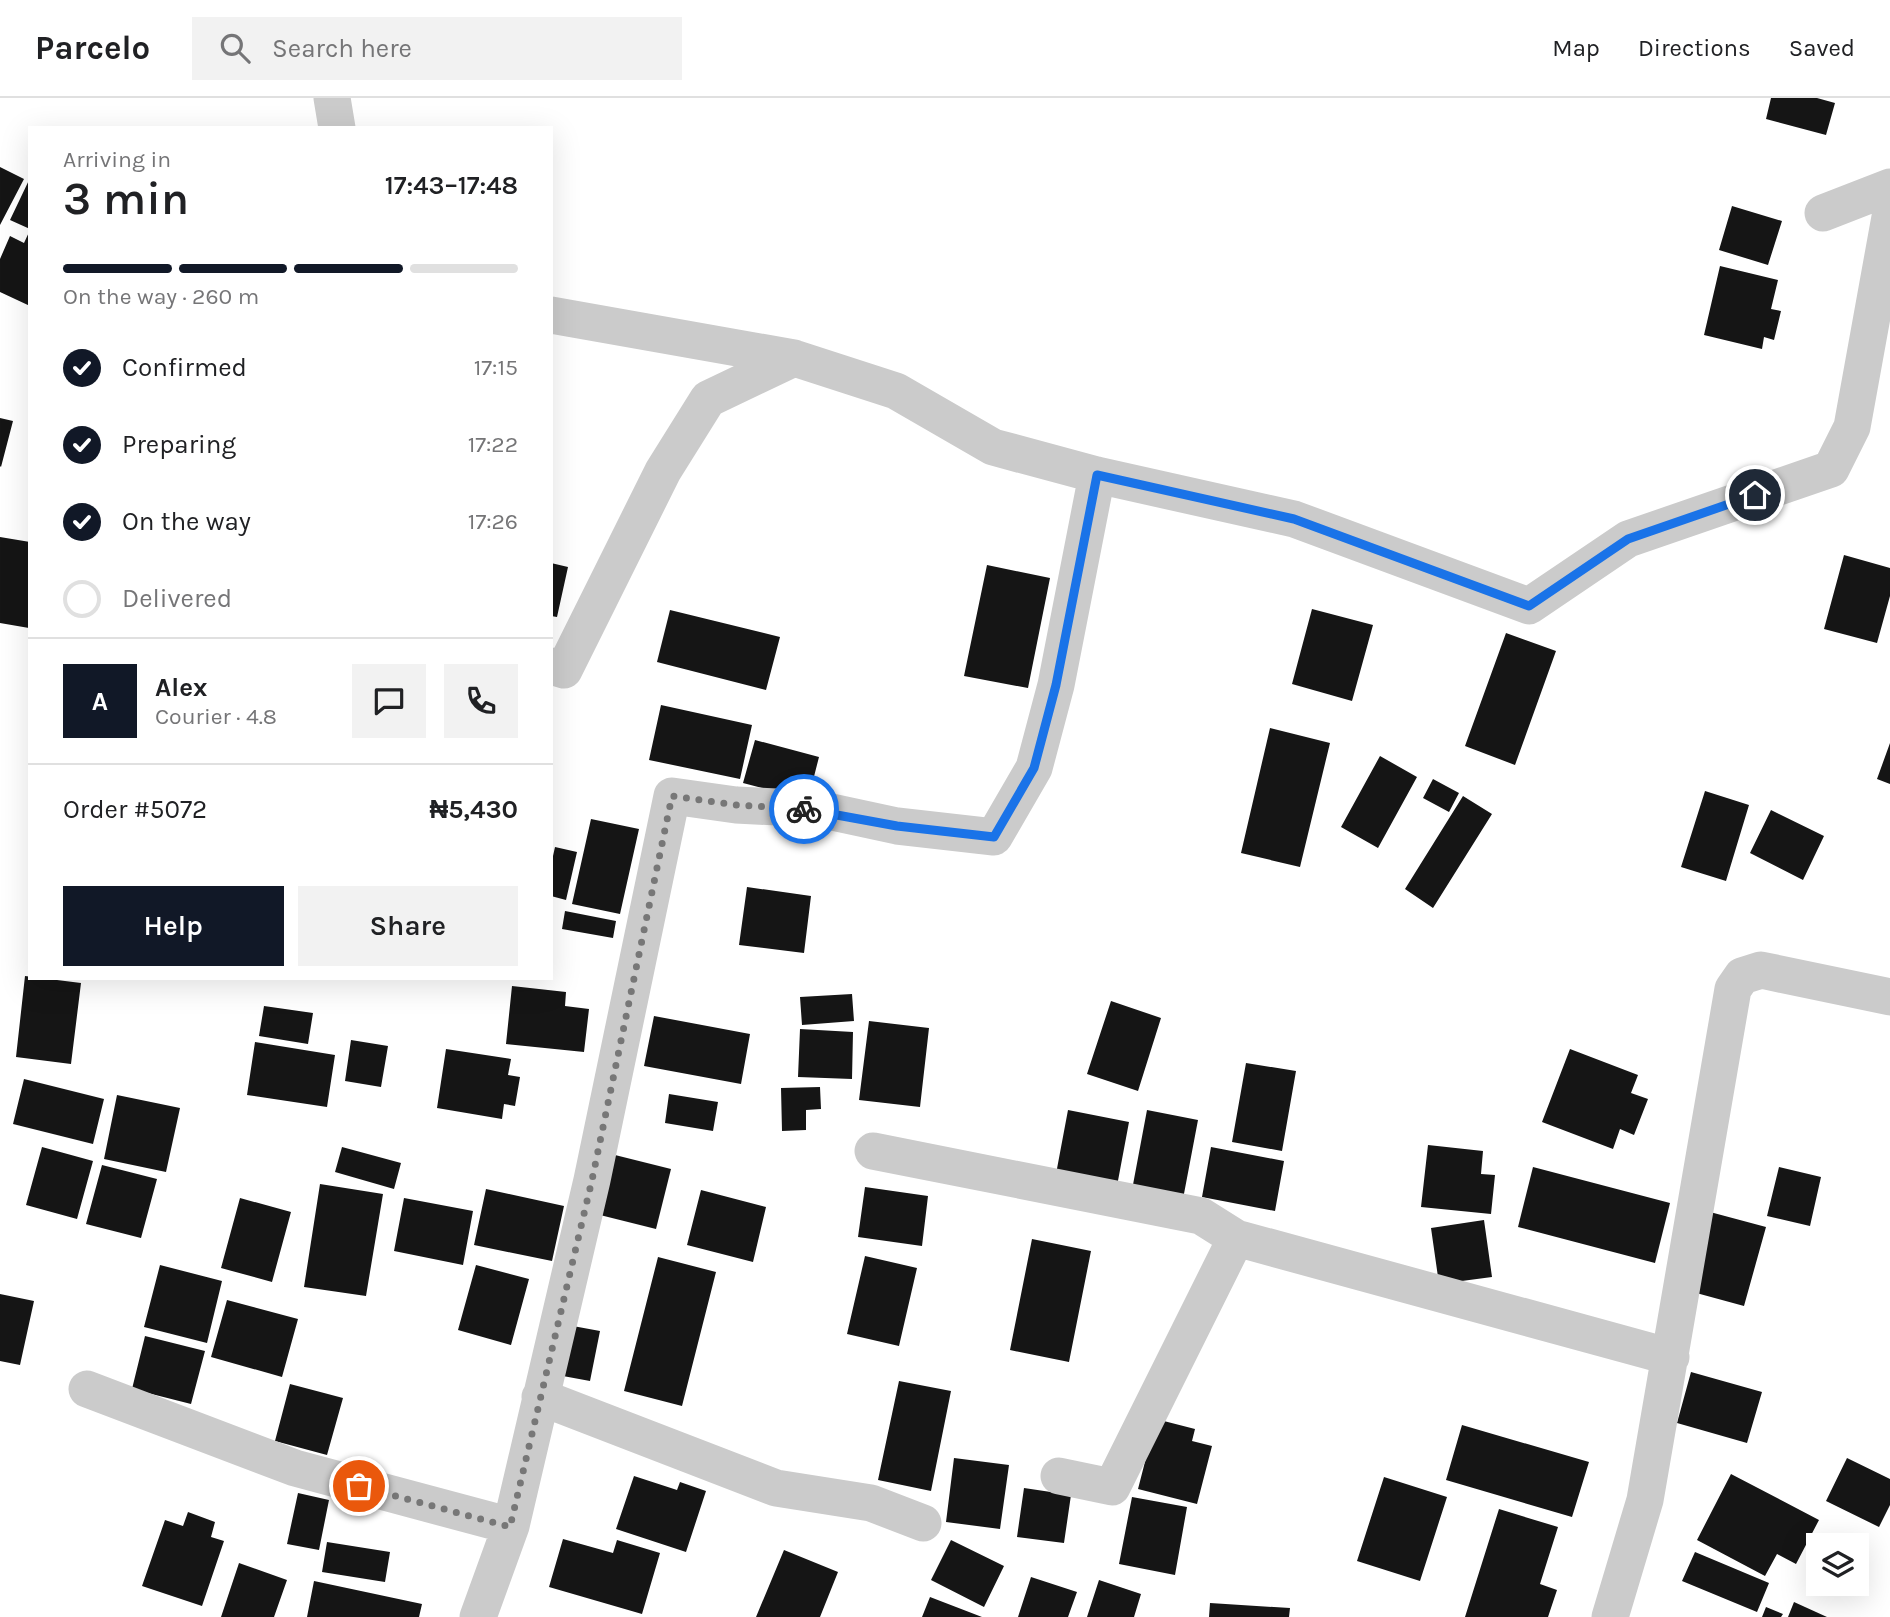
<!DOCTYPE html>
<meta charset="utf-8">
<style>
:root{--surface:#fff;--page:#f2f2f2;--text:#202124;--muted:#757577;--line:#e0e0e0;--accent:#111827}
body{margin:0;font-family:Karla,sans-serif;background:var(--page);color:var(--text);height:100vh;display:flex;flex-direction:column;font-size:26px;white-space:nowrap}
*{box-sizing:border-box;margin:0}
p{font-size:23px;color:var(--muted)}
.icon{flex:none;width:38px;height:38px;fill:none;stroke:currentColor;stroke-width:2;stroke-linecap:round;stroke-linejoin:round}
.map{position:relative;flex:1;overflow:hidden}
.panel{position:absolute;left:28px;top:28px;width:525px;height:854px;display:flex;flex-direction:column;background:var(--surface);border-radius:0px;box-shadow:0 7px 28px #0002}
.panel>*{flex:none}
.fabs{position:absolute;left:1806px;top:1435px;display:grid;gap:14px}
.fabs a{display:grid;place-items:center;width:63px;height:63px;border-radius:0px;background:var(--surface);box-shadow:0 7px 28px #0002;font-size:35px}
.pin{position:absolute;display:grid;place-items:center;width:60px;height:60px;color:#fff;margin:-30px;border:4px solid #fff;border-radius:50%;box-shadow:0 2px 7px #0007}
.courier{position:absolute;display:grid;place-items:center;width:70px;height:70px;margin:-35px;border:5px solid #1a73e8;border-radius:50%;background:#fff;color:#222;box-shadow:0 2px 9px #0007}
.overview em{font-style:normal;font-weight:600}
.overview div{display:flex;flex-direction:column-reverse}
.overview{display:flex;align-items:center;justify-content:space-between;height:119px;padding:0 35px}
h1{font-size:46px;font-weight:600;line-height:52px}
.bar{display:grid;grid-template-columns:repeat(4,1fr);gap:10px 7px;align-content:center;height:84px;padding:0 35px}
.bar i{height:9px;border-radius:5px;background:var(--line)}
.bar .on{background:var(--accent)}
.bar p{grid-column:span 4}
.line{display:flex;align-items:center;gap:18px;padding:0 35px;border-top:2px solid var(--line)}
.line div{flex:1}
.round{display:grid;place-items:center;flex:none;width:74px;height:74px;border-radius:0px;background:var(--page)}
ol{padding:0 35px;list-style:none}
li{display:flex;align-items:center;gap:21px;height:77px}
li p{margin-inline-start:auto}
li .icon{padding:7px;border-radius:50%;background:var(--accent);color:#fff;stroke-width:4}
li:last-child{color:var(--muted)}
li i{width:38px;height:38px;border:4px solid var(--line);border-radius:50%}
.cta{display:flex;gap:14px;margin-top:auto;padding:14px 35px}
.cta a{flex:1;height:80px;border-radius:0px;background:var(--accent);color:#fff;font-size:28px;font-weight:600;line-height:80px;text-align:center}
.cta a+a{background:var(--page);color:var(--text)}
header{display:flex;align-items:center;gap:42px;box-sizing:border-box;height:98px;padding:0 35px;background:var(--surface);border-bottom:2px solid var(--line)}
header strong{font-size:33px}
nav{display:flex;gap:38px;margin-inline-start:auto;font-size:24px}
.search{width:490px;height:63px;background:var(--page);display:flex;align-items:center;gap:18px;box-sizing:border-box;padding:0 24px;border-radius:0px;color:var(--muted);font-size:26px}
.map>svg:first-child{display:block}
.building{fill:#151515}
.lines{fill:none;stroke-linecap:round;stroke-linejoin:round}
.street{stroke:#cbcbcb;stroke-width:37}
.done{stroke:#777;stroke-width:7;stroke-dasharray:0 12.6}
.route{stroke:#1a73e8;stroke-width:9}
</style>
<header>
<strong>Parcelo</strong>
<div class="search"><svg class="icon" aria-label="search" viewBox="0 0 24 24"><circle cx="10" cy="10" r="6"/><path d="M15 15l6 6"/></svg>Search here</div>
<nav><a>Map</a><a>Directions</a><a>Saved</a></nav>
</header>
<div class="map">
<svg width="1890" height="1519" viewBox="0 0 1890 1519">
<rect width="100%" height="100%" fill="#fff"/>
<path class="building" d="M1771,0H1817L1835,5L1826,37L1766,21Z
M0,69L24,81L0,127Z
M30,80V131L10,122Z
M1732,108L1782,123L1768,167L1719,152Z
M30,132V208L0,194V161L10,138L24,145Z
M1720,168L1778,182L1771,211L1781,213L1774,242L1764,239L1762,251L1704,237Z
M0,320L13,323L1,369L0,368Z
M0,439L30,444L29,530L0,525Z
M1844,457L1890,470V498L1877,545L1824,531Z
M551,465L568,469L557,519L551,518Z
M987,467L1050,480L1028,590L964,578Z
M1312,511L1373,527L1352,603L1292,586Z
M670,512L780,539L766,592L657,564Z
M1506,535L1556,553L1515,667L1465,648Z
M661,607L752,627L740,681L649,662Z
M1270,630L1330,645L1300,769L1241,755Z
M755,642L819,659L808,702L743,685Z
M1890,645V686L1877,681Z
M1380,658L1417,679L1378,750L1341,729Z
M1433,681L1459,695L1449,714L1423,700Z
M1705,693L1749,707L1726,783L1681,769Z
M1463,698L1492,716L1433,810L1405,791Z
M1771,712L1824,738L1803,782L1750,755Z
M591,721L639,731L620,816L572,806Z
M555,749L577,754L566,802L551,798V767Z
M747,789L811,798L804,855L739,847Z
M565,813L616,823L613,840L562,831Z
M25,878L81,885L71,966L16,959Z
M512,888L566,894L565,908L589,911L584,954L506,946Z
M852,896L854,923L802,927L800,899Z
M1111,903L1161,920L1138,993L1087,976Z
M264,908L313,915L308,946L259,938Z
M654,918L750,936L741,986L644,968Z
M869,923L929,930L920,1009L859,1002Z
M800,931L853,934L852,981L798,979Z
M351,942L388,948L381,989L345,983Z
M255,944L335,957L327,1009L247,997Z
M446,951L511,961L508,977L520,979L515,1008L504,1006L502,1021L437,1010Z
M1570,951L1638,977L1631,995L1648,1001L1634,1037L1620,1031L1613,1051L1542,1024Z
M1246,965L1296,973L1282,1053L1232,1044Z
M24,981L104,1001L93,1046L13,1026Z
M820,989L821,1011L806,1012V1032L782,1033L781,990Z
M669,996L718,1004L713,1033L665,1025Z
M117,997L180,1010L166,1074L104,1061Z
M1068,1012L1129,1024L1117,1088L1056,1076Z
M1147,1012L1198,1022L1183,1101L1132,1092Z
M1428,1047L1483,1053L1481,1076L1495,1077L1491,1116L1421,1109Z
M42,1049L93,1063L77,1121L26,1107Z
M342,1049L401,1065L394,1091L335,1074Z
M1211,1049L1284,1063L1275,1113L1202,1099Z
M607,1055L671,1071L656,1131L592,1115Z
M102,1067L157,1081L141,1140L86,1126Z
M1533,1069L1670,1105L1655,1165L1518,1129Z
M1779,1069L1821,1079L1810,1128L1767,1118Z
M320,1086L383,1096L366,1198L304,1189Z
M865,1089L928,1098L922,1148L858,1139Z
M486,1091L564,1108L552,1163L474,1147Z
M701,1092L766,1109L753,1164L687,1147Z
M240,1100L291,1114L272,1184L221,1170Z
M404,1100L473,1113L463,1167L394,1153Z
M1710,1114L1766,1129L1744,1208L1689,1193Z
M1484,1122L1492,1179L1439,1186L1431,1130Z
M1032,1141L1091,1153L1069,1264L1010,1252Z
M865,1158L917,1170L899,1248L847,1236Z
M658,1159L716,1174L682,1308L624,1293Z
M160,1167L222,1183L207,1245L144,1229Z
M476,1167L529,1181L511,1247L458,1232Z
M0,1196L34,1203L20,1267L0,1263Z
M227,1202L298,1221L282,1279L211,1259Z
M562,1226L600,1233L590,1283L552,1276Z
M145,1238L205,1253L191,1306L132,1291Z
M1691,1274L1762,1294L1747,1345L1677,1325Z
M899,1283L951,1293L931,1393L878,1382Z
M290,1286L343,1300L327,1357L275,1343Z
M1156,1321L1195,1331L1192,1343L1212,1348L1197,1406L1138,1391Z
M1462,1327L1589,1364L1572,1419L1446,1382Z
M954,1360L1009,1367L1000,1431L946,1424Z
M1847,1360L1890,1381V1407L1879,1429L1826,1403Z
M1731,1376L1819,1422L1796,1466L1777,1456L1765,1478L1697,1442Z
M634,1378L677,1392L680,1384L706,1393L686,1454L616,1431Z
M1384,1379L1447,1399L1420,1483L1357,1463Z
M1024,1390L1071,1397L1064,1445L1017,1439Z
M298,1395L329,1402L319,1452L287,1446Z
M1132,1399L1187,1409L1175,1477L1119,1466Z
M1499,1411L1558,1429L1540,1486L1557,1492L1548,1519H1465Z
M188,1414L215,1424L211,1439L224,1443L202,1508L142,1488L165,1422L183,1428Z
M563,1441L613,1455L617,1442L660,1455L642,1516L549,1489Z
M951,1442L1004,1468L984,1509L931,1482Z
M327,1444L390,1454L385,1484L322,1474Z
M784,1452L838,1474L820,1519H756Z
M1695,1454L1769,1485L1757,1514L1682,1483Z
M239,1465L287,1482L274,1519H221Z
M1031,1479L1077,1494L1068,1519H1018Z
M1099,1482L1141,1496L1134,1519H1087Z
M314,1483L422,1506L419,1519H307Z
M930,1499L982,1519H922Z
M1794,1504L1827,1519H1788Z
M1210,1505L1290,1510L1289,1519H1209Z
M1766,1509L1783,1516L1781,1519H1762Z"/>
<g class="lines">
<path class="street" d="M332,0L337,30
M1823,115L1890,89
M551,217L794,260L896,293L993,349L1097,377L1294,421L1529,508L1628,441L1831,371L1852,329L1890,119
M551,568L564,572L663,373L708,301L794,260
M873,1053L1201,1118L1236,1140L1671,1259
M87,1291L295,1370L511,1428
M540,1299L776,1390L871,1405L923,1425
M1059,1378L1112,1389L1236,1140
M478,1519L511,1428L592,1082L672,698L736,707L818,711L897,728L994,739L1034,670L1056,587L1097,377
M1610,1519L1645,1402L1733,891L1742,878L1761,872L1890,899"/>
</g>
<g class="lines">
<path class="done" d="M359,1388L510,1429L592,1082L672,698L736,707L804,711"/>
<path class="route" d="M804,711L897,728L994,739L1034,670L1056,587L1097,377L1294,421L1529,508L1628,441L1755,397"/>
</g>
</svg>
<div class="fabs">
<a><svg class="icon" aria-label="layers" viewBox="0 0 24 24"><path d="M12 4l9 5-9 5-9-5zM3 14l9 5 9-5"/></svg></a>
</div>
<div class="pin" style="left:359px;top:1388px;background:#ea580c"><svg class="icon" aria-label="bag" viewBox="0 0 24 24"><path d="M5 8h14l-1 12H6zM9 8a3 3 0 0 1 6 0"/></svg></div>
<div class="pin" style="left:1755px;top:397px;background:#1f2937"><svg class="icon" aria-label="home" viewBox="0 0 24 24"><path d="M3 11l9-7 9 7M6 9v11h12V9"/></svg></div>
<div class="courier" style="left:804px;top:711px"><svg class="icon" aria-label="bike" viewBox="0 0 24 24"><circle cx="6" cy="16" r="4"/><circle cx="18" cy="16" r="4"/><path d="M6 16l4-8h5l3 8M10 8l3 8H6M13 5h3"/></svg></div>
<section class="panel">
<div class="overview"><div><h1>3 min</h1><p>Arriving in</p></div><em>17:43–17:48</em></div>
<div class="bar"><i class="on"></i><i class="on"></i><i class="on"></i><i></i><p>On the way · 260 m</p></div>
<ol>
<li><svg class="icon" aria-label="check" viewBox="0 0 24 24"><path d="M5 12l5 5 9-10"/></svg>Confirmed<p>17:15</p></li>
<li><svg class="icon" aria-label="check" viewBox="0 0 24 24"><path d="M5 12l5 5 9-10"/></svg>Preparing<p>17:22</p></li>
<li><svg class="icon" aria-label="check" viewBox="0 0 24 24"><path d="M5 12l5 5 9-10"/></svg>On the way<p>17:26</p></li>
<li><i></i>Delivered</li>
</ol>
<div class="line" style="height:126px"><b class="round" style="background:var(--accent);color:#fff">A</b><div><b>Alex</b><p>Courier · 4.8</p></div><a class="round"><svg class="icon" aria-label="chat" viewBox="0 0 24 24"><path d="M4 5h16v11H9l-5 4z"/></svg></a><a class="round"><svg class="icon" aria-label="phone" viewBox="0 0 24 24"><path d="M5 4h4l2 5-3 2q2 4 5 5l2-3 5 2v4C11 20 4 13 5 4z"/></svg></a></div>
<div class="line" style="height:91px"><div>Order #5072</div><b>₦5,430</b></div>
<div class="cta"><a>Help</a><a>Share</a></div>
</section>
</div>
